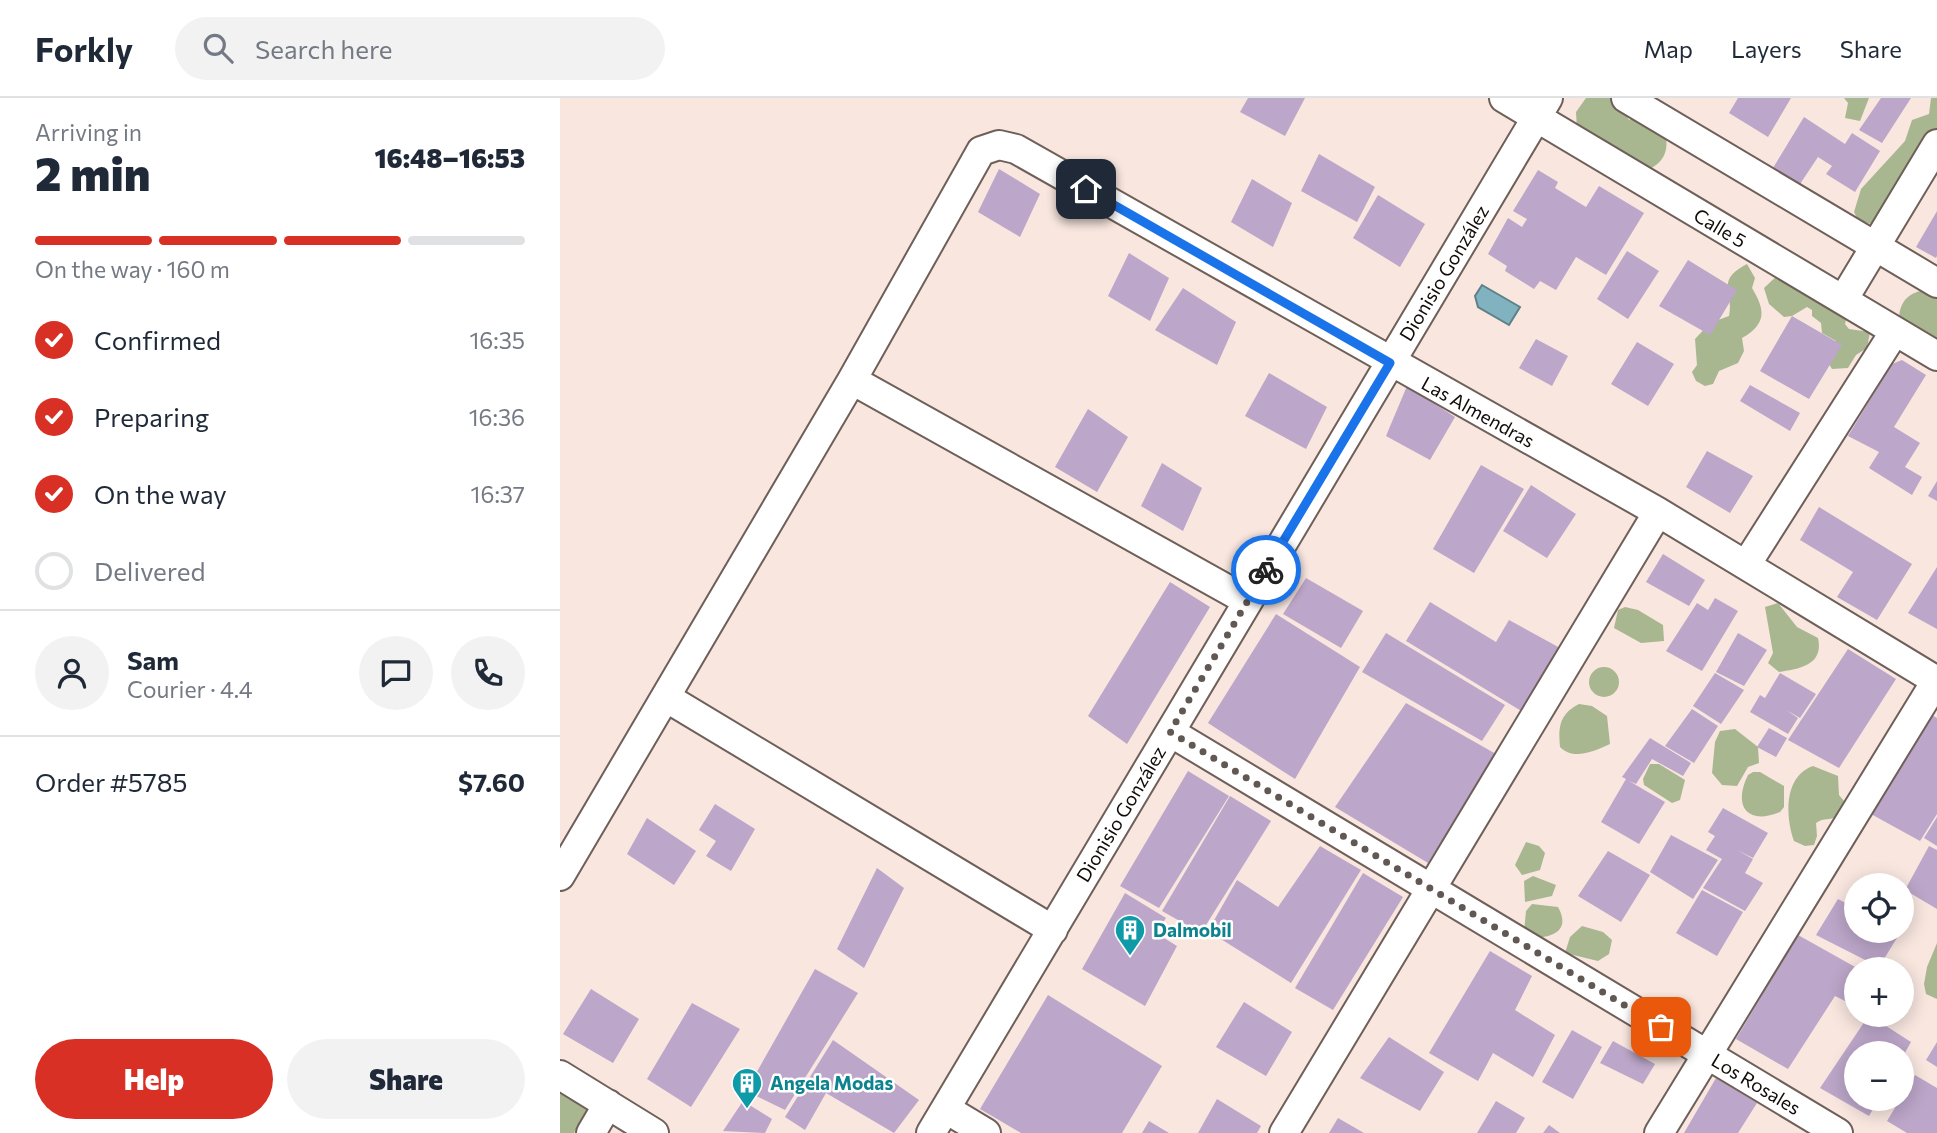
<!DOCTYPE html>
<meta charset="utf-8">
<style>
:root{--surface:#fff;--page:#f2f2f3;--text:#1f2937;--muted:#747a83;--line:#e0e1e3;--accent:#d93025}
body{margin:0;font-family:Commissioner,sans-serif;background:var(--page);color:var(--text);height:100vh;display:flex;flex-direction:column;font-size:26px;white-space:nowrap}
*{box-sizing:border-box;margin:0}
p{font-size:23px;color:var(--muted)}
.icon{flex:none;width:38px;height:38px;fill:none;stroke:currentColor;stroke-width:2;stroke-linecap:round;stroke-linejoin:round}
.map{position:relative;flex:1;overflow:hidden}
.side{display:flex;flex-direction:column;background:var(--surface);width:560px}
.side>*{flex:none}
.fabs{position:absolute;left:1284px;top:775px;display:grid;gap:14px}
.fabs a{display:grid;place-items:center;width:70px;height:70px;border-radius:50%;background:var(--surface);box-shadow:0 4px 18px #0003;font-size:35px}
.pin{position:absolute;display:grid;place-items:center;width:60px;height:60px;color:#fff;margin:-30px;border-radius:14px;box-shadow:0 4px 10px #0006}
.courier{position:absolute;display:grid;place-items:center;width:70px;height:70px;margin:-35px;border:5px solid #1a73e8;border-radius:50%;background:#fff;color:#222;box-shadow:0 2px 9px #0007}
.head em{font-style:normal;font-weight:800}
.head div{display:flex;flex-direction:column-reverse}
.head{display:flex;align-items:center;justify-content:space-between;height:119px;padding:0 35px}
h1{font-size:46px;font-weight:800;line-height:52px}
.bar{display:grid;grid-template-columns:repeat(4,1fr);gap:10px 7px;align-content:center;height:84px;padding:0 35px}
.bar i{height:9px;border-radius:5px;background:var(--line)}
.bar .on{background:var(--accent)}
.bar p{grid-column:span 4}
.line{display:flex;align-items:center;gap:18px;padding:0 35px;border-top:2px solid var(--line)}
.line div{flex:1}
.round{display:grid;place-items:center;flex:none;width:74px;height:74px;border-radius:37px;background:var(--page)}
ol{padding:0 35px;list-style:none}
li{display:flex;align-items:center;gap:21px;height:77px}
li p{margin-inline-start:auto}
li .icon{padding:7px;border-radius:50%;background:var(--accent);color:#fff;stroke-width:4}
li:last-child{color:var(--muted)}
li i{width:38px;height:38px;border:4px solid var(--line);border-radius:50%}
.button{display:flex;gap:14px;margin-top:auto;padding:14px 35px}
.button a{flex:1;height:80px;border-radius:42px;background:var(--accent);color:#fff;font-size:28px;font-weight:800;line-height:80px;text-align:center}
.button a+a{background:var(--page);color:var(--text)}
header{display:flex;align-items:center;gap:42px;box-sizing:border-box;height:98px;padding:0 35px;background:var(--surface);border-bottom:2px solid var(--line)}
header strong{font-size:33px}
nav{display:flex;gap:38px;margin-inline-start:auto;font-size:24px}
.search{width:490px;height:63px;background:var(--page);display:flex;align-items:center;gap:18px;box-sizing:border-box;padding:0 24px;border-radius:38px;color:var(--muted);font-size:26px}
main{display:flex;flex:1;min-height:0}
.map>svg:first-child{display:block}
.forest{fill:#a9b791}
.water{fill:#80b2bf;stroke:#5e8088;stroke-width:2}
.building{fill:#bca6c9}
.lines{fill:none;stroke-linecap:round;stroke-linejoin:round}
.minor-casing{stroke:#6e5f59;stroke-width:32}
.minor{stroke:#fff;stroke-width:28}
.done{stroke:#615854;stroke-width:7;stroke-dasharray:0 12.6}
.route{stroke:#1a73e8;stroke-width:9}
.labels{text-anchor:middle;stroke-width:5;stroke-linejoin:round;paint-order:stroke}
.street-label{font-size:19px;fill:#100b09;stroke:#fff}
.culture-label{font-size:19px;font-weight:bold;fill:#0d838f;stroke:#fff;text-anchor:start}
</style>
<header>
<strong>Forkly</strong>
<div class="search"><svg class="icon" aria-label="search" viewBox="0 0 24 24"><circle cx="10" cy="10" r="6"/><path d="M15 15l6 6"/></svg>Search here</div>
<nav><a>Map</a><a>Layers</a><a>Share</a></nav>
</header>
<main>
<section class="side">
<div class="head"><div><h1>2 min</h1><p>Arriving in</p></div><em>16:48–16:53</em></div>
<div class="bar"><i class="on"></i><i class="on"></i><i class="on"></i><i></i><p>On the way · 160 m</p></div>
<ol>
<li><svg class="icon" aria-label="check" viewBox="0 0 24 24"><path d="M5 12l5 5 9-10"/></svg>Confirmed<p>16:35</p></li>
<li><svg class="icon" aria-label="check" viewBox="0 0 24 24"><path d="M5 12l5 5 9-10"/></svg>Preparing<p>16:36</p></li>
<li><svg class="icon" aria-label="check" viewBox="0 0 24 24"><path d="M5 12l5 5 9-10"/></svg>On the way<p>16:37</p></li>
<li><i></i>Delivered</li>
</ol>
<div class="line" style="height:126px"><a class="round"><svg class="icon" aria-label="person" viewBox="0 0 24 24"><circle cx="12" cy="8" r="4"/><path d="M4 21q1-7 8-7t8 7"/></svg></a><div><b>Sam</b><p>Courier · 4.4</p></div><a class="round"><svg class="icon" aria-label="chat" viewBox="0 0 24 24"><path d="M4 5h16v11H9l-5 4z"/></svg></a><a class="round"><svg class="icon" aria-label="phone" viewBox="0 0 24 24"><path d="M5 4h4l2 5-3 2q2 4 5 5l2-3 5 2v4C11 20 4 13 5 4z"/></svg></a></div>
<div class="line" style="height:91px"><div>Order #5785</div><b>$7.60</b></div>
<div class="button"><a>Help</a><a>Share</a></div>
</section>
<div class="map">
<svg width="1377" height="1035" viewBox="0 0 1377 1035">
<rect width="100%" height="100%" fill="#f8e6df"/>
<path class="forest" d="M1026,0H1057L1069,22L1073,20L1104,33C1111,52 1103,68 1083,73L1055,56L1053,46L1044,49L1017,32L1016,14Z
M1284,0H1309L1300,23L1285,20L1288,5Z
M1371,0H1377V58L1314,127L1298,122L1294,114L1301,91L1345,43L1352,22L1369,16Z
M1187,166L1195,180L1192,190C1206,213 1206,226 1182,240L1184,253L1178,265L1159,273L1153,286L1145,288L1136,283L1132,274L1137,267L1135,241L1150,225L1169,218C1174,192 1155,183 1187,166Z
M1220,175L1287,218L1285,226L1289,231L1310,234L1307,250L1296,257L1288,270L1272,271L1266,261L1269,250L1276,243L1262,235L1261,225L1252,218V212L1247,209L1232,218L1224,219L1209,206L1204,190Z
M1366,192L1377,194V243L1339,220C1340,202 1350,194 1366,192Z
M1218,505L1237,529L1258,540C1264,567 1240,571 1219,574L1208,565L1213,555L1205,509Z
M1065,509L1078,512L1103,527L1104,543L1081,545L1054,530L1058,512Z
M1029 584a15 15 0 1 1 30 0a15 15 0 1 1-30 0Z
M1019,606L1032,608L1047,618L1050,646C1034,653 1014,663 1000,649C998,628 1000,616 1019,606Z
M1175,631L1198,649L1199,665L1188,669L1177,688L1162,687L1152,675L1155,644L1160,633Z
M1090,666H1099L1125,682L1120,702L1112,705L1084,687L1083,681Z
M1253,668L1278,678L1279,697L1284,703L1279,718C1271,723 1264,719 1256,725L1257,738L1254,747L1245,748L1234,743C1225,718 1224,678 1253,668Z
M1193,674H1200L1224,688V709L1220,714C1186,728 1173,707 1188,677Z
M966,744L979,748L985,755L980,772L962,777L955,767Z
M973,778L996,787L992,798L965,804L964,783Z
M972,806L998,809C1012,834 990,840 970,840L964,834L966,813Z
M1022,828L1043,834L1052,842L1049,856L1038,863L1005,855L1010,839Z
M1377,845V901L1366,896L1364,886L1367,869Z
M0,994L27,1011L14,1035H0Z"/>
<path class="water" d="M922,187L960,209L949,227L918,209L915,198Z"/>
<path class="building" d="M688,0H745L725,38L680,14Z
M1178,0H1231L1208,39L1169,15Z
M1321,0H1351L1322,45L1299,32Z
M1244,19L1285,46L1292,35L1320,53L1295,94L1266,76L1272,68L1258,59L1240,86L1213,70Z
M759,56L815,89L797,124L741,93Z
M439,71L480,96L460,139L418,114Z
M978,72L998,84L995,90L1026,109L1039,88L1084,115L1046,177L1016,159L996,192L980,183L974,191L945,173L947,168L928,156L948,120L962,129L967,121L953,113Z
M692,81L732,105L713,149L671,124Z
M818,97L865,126L840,169L793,140Z
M1377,113V158L1376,160L1356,149Z
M1067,153L1099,173L1068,221L1037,201Z
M569,155L609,180L590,223L548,198Z
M1128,162L1177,192L1150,237L1099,208Z
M623,190L676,224L657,267L595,232Z
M1232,218L1282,247L1249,301L1200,273Z
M976,241L1008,258L992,288L959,270Z
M1077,244L1114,266L1088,308L1051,286Z
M1342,262L1366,277L1334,329L1360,345L1345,369L1362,379L1352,397L1309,370L1319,354L1288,338L1332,266Z
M709,275L767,309L746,351L685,318Z
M1190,287L1240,315L1230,333L1180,303Z
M847,288L895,319L870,362L826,338Z
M528,311L568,339L537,394L495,369Z
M1147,353L1193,378L1170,415L1126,389Z
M602,365L642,390L623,433L581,408Z
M921,367L964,391L914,475L873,451Z
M1377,383V403L1368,398Z
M971,387L1016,416L987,460L943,433Z
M1259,409L1352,466L1317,522L1277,499L1293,474L1240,442Z
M1103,456L1145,482L1129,508L1086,484Z
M1377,469V531L1348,515Z
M746,480L803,513L781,550L723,516Z
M610,484L650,509L567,646L528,618Z
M1155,500L1178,513L1142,573L1106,553L1137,505L1148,512Z
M870,504L936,544L949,522L1000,550L963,614L846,543Z
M716,516L800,569L735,681L648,625Z
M826,535L945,607L922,643L802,574Z
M1178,535L1207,552L1184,588L1156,574Z
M1288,551L1336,581L1279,670L1228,642Z
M1155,575L1184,592L1161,626L1133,608Z
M1220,575L1256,596L1240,620L1226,612L1238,620L1228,636L1190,614L1200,597L1205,600Z
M846,605L936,656L868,765L775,709Z
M1132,611L1158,628L1134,665L1105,648Z
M1372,617L1377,620V716L1360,743L1311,716Z
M1209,630L1227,640L1216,659L1197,649Z
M1090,640L1131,665L1123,678L1092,661L1076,686L1069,683L1105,704L1079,746L1041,724L1066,681L1062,679Z
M628,673L669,698L599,810L560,788Z
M670,698L711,723L641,835L602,813Z
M155,706L195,731L171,773L146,758L156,743L139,732Z
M1163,710L1208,735L1193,760L1177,752L1193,761L1185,775L1203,785L1185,813L1143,790L1162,761L1146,752L1155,738L1148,734Z
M1377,719V748L1364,740Z
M87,720L136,753L114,787L67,756Z
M1111,737L1158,762L1133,801L1090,774Z
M760,748L801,772L731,885L648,833L677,782L718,809Z
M1369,748L1377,752V811L1345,792Z
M1048,753L1090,777L1061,824L1018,798Z
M317,770L344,790L304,870L277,851Z
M803,775L843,799L773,912L735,890Z
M1142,792L1183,814L1157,858L1116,835Z
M565,795L606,820L596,835L617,848L585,908L522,871Z
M1278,801L1297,811V833L1340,835L1319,869L1256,837Z
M1238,837L1297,870V909L1275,898L1228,971L1176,941Z
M930,853L972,878L955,912L995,937L973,979L933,955L918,983L869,955Z
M255,871L298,895L225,1012L186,993Z
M31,891L79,921L53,965L3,936Z
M488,897L602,968L562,1035H461L420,1011Z
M684,904L732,934L706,978L656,949Z
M132,905L180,931L131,1009L87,981Z
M1309,917L1351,944L1342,960V956H1297V1001H1319L1309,1018L1260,990Z
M1012,932L1042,949L1013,1001L982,984Z
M829,939L884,974L860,1013L800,980Z
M273,942L359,1002L334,1035L266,995L245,1032L225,1019Z
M1053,943L1095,966L1083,986L1040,965Z
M1377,944V969L1366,962Z
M1355,977L1377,990V1035H1347L1327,1023Z
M1156,980L1197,1005L1178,1035H1124Z
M657,1001L701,1028L697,1035H638Z
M183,1003L212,1021L205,1035L163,1033Z
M936,1003L965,1020L956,1035H917Z
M778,1020L804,1035H769Z
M589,1023L609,1035H582Z
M989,1027L1000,1035H983Z"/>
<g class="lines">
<g class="minor-casing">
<path id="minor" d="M944,0L1377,258
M1066,0L1377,185
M1283,202L1377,46
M292,282L688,503
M1186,467L1335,233
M107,600L493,832
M610,634L1278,1035
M0,778L292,282L421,53L439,47L456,51L1098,414L1377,583
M0,977L94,1035
M386,1011L426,1035
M31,1035L48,1006
M371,1035L988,0
M724,1035L1098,414
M1099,1035L1376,583"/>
</g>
<use href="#minor" class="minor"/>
</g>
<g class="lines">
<path class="done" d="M706,472L610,634L1101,929"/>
<path class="route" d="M526,91L830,265L706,472"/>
</g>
<defs>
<g id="building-pin" transform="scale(1.575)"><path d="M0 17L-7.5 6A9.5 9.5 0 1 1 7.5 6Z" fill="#0f9aa8" stroke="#fff"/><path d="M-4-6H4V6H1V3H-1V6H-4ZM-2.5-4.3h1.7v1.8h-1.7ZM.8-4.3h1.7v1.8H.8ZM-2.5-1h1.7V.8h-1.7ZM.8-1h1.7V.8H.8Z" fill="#fff"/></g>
</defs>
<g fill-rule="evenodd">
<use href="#building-pin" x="570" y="832"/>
<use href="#building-pin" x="187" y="985"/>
</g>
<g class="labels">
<g class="street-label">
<text transform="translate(1160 130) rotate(31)" y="7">Calle 5</text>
<text transform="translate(884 175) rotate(-59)" y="7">Dionisio González</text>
<text transform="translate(918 314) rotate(29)" y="7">Las Almendras</text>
<text transform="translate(561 716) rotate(-59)" y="7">Dionisio González</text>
<text transform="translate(1196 986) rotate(31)" y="7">Los Rosales</text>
</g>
<g class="culture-label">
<text x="593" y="839">Dalmobil</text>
<text x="210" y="992">Angela Modas</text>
</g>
</g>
</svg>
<div class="fabs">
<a><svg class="icon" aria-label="locate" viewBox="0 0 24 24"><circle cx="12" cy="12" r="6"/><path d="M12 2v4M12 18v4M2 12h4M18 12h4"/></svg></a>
<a>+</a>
<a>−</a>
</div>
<div class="pin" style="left:1101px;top:929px;background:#ea580c"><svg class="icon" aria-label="bag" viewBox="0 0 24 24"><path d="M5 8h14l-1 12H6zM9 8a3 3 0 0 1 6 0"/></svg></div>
<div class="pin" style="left:526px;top:91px;background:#1f2937"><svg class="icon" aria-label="home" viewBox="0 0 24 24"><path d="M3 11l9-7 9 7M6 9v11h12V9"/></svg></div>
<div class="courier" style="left:706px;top:472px"><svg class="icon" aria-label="bike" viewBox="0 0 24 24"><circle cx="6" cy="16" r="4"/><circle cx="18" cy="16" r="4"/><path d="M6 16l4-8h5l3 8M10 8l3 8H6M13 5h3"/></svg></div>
</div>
</main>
